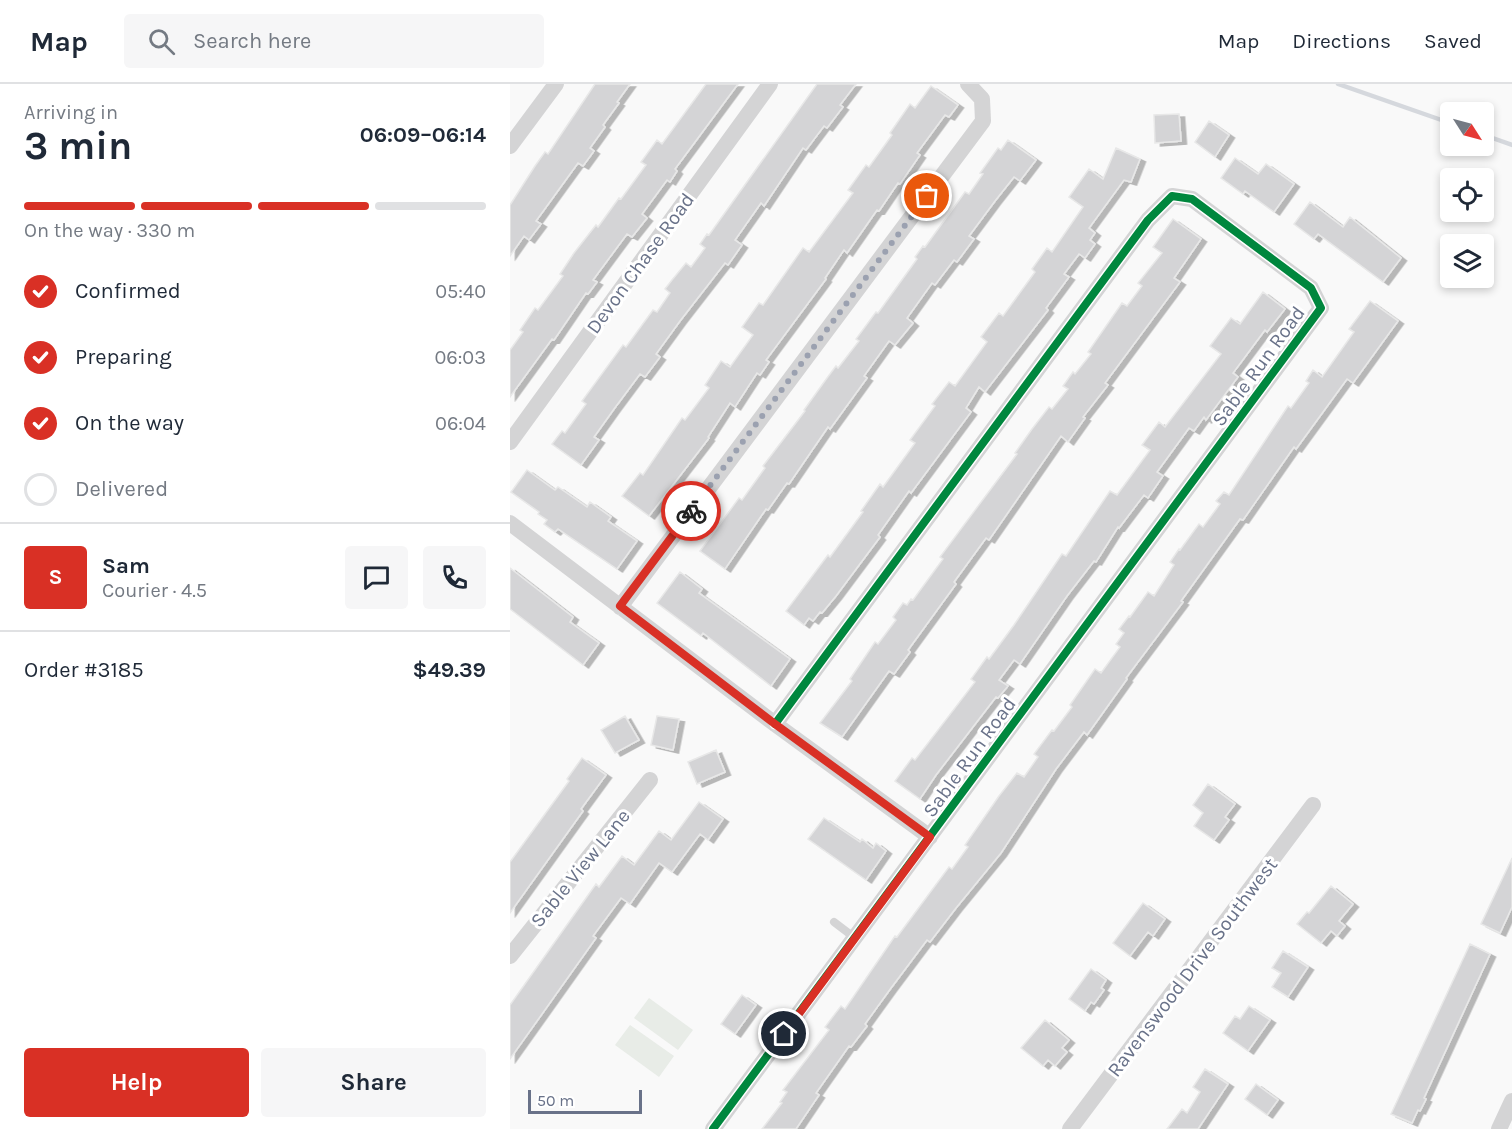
<!DOCTYPE html>
<meta charset="utf-8">
<style>
:root{--surface:#fff;--page:#f6f6f7;--text:#1f2937;--muted:#747a83;--line:#e0e1e3;--accent:#d93025}
body{margin:0;font-family:Karla,sans-serif;background:var(--page);color:var(--text);height:100vh;display:flex;flex-direction:column;font-size:22px;white-space:nowrap}
*{box-sizing:border-box;margin:0}
p{font-size:20px;color:var(--muted)}
.icon{flex:none;width:33px;height:33px;fill:none;stroke:currentColor;stroke-width:2;stroke-linecap:round;stroke-linejoin:round}
.map{position:relative;flex:1;overflow:hidden}
.side{display:flex;flex-direction:column;background:var(--surface);width:510px}
.side>*{flex:none}
.needle{width:39px;rotate:126deg}
.tools{position:absolute;left:930px;top:18px;display:grid;gap:12px}
.tools a{display:grid;place-items:center;width:54px;height:54px;border-radius:6px;background:var(--surface);box-shadow:0 3px 9px #0003;font-size:30px}
.scale{position:absolute;left:18px;bottom:15px;width:114px;box-sizing:border-box;padding-left:6px;border:3px solid #697289;border-top:0;font-size:16px;line-height:21px;white-space:nowrap;color:#697289;-webkit-text-stroke:4px #fff;paint-order:stroke}
.pin{position:absolute;display:grid;place-items:center;width:51px;height:51px;color:#fff;margin:-26px;border:3px solid #fff;border-radius:50%;box-shadow:0 2px 6px #0007}
.courier{position:absolute;display:grid;place-items:center;width:60px;height:60px;margin:-30px;border:4px solid #d93025;border-radius:50%;background:#fff;color:#222;box-shadow:0 2px 8px #0007}
.overview em{font-style:normal;font-weight:700}
.overview div{display:flex;flex-direction:column-reverse}
.overview{display:flex;align-items:center;justify-content:space-between;height:102px;padding:0 24px}
h1{font-size:39px;font-weight:700;line-height:45px}
.bar{display:grid;grid-template-columns:repeat(4,1fr);gap:9px 6px;align-content:center;height:72px;padding:0 24px}
.bar i{height:8px;border-radius:4px;background:var(--line)}
.bar .selected{background:var(--accent)}
.bar p{grid-column:span 4}
.line{display:flex;align-items:center;gap:15px;padding:0 24px;border-top:2px solid var(--line)}
.line div{flex:1}
.round{display:grid;place-items:center;flex:none;width:63px;height:63px;border-radius:6px;background:var(--page)}
ol{padding:0 24px;list-style:none}
li{display:flex;align-items:center;gap:18px;height:66px}
li p{margin-inline-start:auto}
li .icon{padding:6px;border-radius:50%;background:var(--accent);color:#fff;stroke-width:4}
li:last-child{color:var(--muted)}
li i{width:33px;height:33px;border:3px solid var(--line);border-radius:50%}
.primary-button{display:flex;gap:12px;margin-top:auto;padding:12px 24px}
.primary-button a{flex:1;height:69px;border-radius:6px;background:var(--accent);color:#fff;font-size:24px;font-weight:700;line-height:69px;text-align:center}
.primary-button a+a{background:var(--page);color:var(--text)}
header{display:flex;align-items:center;gap:36px;box-sizing:border-box;height:84px;padding:0 30px;background:var(--surface);border-bottom:2px solid var(--line)}
header strong{font-size:28px}
nav{display:flex;gap:33px;margin-inline-start:auto;font-size:21px}
.search{width:420px;height:54px;background:var(--page);display:flex;align-items:center;gap:15px;box-sizing:border-box;padding:0 21px;border-radius:6px;color:var(--muted);font-size:22px}
main{display:flex;flex:1;min-height:0}
.map>svg:first-child{display:block}
.green{fill:#e8ece7}
.lines{fill:none;stroke-linecap:round;stroke-linejoin:round}
.stream{stroke:#d5d8dd;stroke-width:4.5}
.building{fill:#d4d4d6;stroke:#e8e8e8;stroke-width:1.5;filter:url(#shadow)}
.lane{stroke:#d4d4d5;stroke-width:8}
.street{stroke:#d4d4d5;stroke-width:16}
.cycleway-casing{stroke:#fff;stroke-width:11}
.cycleway{stroke:#00873e;stroke-width:8}
.done{stroke:#9ba1b0;stroke-width:6;stroke-dasharray:0 10.8}
.route{stroke:#d93025;stroke-width:8}
.labels{text-anchor:middle;stroke-width:6;stroke-linejoin:round;paint-order:stroke}
.street-label{font-size:20px;fill:#697289;stroke:#fff}
</style>
<header>
<strong>Map</strong>
<div class="search"><svg class="icon" aria-label="search" viewBox="0 0 24 24"><circle cx="10" cy="10" r="6"/><path d="M15 15l6 6"/></svg>Search here</div>
<nav><a>Map</a><a>Directions</a><a>Saved</a></nav>
</header>
<main>
<section class="side">
<div class="overview"><div><h1>3 min</h1><p>Arriving in</p></div><em>06:09–06:14</em></div>
<div class="bar"><i class="selected"></i><i class="selected"></i><i class="selected"></i><i></i><p>On the way · 330 m</p></div>
<ol>
<li><svg class="icon" aria-label="check" viewBox="0 0 24 24"><path d="M5 12l5 5 9-10"/></svg>Confirmed<p>05:40</p></li>
<li><svg class="icon" aria-label="check" viewBox="0 0 24 24"><path d="M5 12l5 5 9-10"/></svg>Preparing<p>06:03</p></li>
<li><svg class="icon" aria-label="check" viewBox="0 0 24 24"><path d="M5 12l5 5 9-10"/></svg>On the way<p>06:04</p></li>
<li><i></i>Delivered</li>
</ol>
<div class="line" style="height:108px"><b class="round" style="background:var(--accent);color:#fff">S</b><div><b>Sam</b><p>Courier · 4.5</p></div><a class="round"><svg class="icon" aria-label="chat" viewBox="0 0 24 24"><path d="M4 5h16v11H9l-5 4z"/></svg></a><a class="round"><svg class="icon" aria-label="phone" viewBox="0 0 24 24"><path d="M5 4h4l2 5-3 2q2 4 5 5l2-3 5 2v4C11 20 4 13 5 4z"/></svg></a></div>
<div class="line" style="height:78px"><div>Order #3185</div><b>$49.39</b></div>
<div class="primary-button"><a>Help</a><a>Share</a></div>
</section>
<div class="map">
<svg width="1002" height="1045" viewBox="0 0 1002 1045">
<defs>
<filter id="shadow"><feDropShadow dx="5.5" dy="3" stdDeviation="0" flood-color="#0004"/></filter>
</defs>
<rect width="100%" height="100%" fill="#f9f9f9"/>
<path class="green" d="M139,914L183,946L168,966L124,934Z
M120,941L164,972L149,993L105,961Z"/>
<g class="lines">
<path class="stream" d="M828,0L940,39
M974,51L1002,61"/>
</g>
<path class="building" d="M85,0H120L107,18L109,19L93,41L95,43L80,64L84,67L73,82L68,79L26,137L31,140L19,156L14,152L0,172V121L25,82L35,68L38,70Z
M196,0H228L165,85L167,87L160,98L157,96L132,130L137,134L122,153L117,150L83,196L87,198L78,210L76,209L44,256L42,255L0,313V266L13,248L10,246L25,224L28,226L53,192L50,190L64,169L86,141L88,143L109,114L111,115L136,81L131,78L147,56L152,60Z
M307,0H346L330,21L333,23L317,44L314,42L296,66L293,64L254,122L251,119L225,156L232,161L218,181L215,179L170,237L146,270L150,273L135,293L130,290L104,325L84,353L89,356L71,381L42,360L52,347L55,349L76,320L72,317L113,261L116,263L143,226L147,228L160,209L155,205L162,196L176,179L181,183L195,164L190,160L197,150L199,151Z
M421,2L448,21L439,33L435,31L407,69L410,71L390,100L388,99L369,127L367,126L337,169L334,166L315,194L316,195L256,276L259,278L250,291L247,289L225,323L220,319L198,353L199,354L139,432L112,412L130,389L133,391L172,334L175,336L199,304L195,301L211,277L220,283L243,251L232,243L249,219L253,221L293,164L299,168L343,109L338,106L356,81L359,83L382,51L380,49L400,20L405,24Z
M669,30L671,57L645,59L644,31Z
M699,37L719,51L705,73L685,58Z
M498,56L526,76L510,97L504,93L485,117L459,152L464,155L447,178L444,176L425,201L422,199L397,234L403,239L385,261L379,257L354,292L357,294L320,345L318,343L279,400L277,399L258,426L256,425L215,485L190,467L229,414L232,416L255,384L253,382L295,327L294,326L317,294L326,282L328,284L349,257L346,255L366,228L368,229L407,175L405,173L413,162L415,163L455,108L459,110L473,90L470,89L488,64L491,66Z
M606,64L630,75L621,98L614,96L579,144L585,149L580,156L585,160L575,174L569,170L554,190L559,193L536,224L538,226L475,308L469,303L456,324L461,328L401,409L399,407L368,451L370,453L326,512L312,529L310,528L303,537L299,534L294,541L276,527L318,471L320,473L353,428L351,427L370,400L373,403L405,359L400,356L425,322L422,320L439,298L445,302L477,258L471,253L489,229L493,232L525,188L522,185L537,164L542,168L573,123L559,113L579,85L593,95Z
M725,74L748,90L756,80L784,100L764,128L735,107L733,110L711,94Z
M800,118L833,143L840,133L891,174L873,198L808,150L804,155L784,140Z
M663,135L691,155L664,194L670,198L595,299L598,301L573,333L575,334L558,358L551,352L479,456L476,454L444,498L446,500L398,566L400,568L384,590L379,587L332,653L310,639L342,597L340,595L365,558L368,560L386,536L383,533L393,519L397,521L401,515L403,516L433,475L430,473L507,370L505,369L522,345L539,323L542,325L558,305L553,302L563,288L565,290L581,270L578,268L612,219L617,222L632,202L628,199L652,169L643,163Z
M753,208L775,225L757,248L755,246L723,289L728,293L696,336L694,333L684,347L679,344L647,388L653,392L638,414L634,411L609,444L608,443L586,478L584,477L557,512L510,580L504,576L489,596L498,602L488,614L486,613L426,691L410,715L385,697L402,674L405,676L465,598L461,595L477,573L479,575L504,541L552,470L556,472L600,407L607,411L640,366L632,361L649,338L655,343L711,270L700,262L721,234L730,240Z
M860,217L888,237L843,299L837,295L786,365L784,363L733,436L730,435L671,517L673,518L616,594L617,595L577,651L574,648L546,685L491,769L446,824L420,858L417,856L381,904L355,940L357,942L341,963L339,962L306,1009L309,1011L286,1045H252L272,1019L270,1018L277,1008L273,1006L319,946L315,943L331,922L335,925L385,852L387,853L439,783L442,785L458,763L455,761L489,712L507,689L514,693L528,673L524,670L542,646L544,647L562,623L560,621L585,585L591,589L610,563L606,560L614,549L609,545L619,532L620,533L638,508L644,512L664,481L660,478L669,465L670,466L689,440L693,443L710,420L706,417L714,408L719,411L778,322L781,324L799,299L796,297L803,286L812,293L844,248L839,245Z
M17,386L45,406L48,403L77,423L80,418L101,433L98,437L127,457L107,485L48,445L45,448L34,440L37,436L28,430L29,428L1,408Z
M0,484L63,533L60,538L89,559L73,581L0,525Z
M170,488L192,505L189,509L280,575L261,602L193,549L191,552L147,519Z
M115,632L129,656L105,669L91,646Z
M147,632L169,635L163,666L141,661Z
M206,666L215,688L187,700L178,678Z
M72,674L96,691L71,725L73,727L0,829V778L59,697L57,695Z
M698,700L725,720L715,733L719,736L704,756L684,742L693,729L683,721Z
M189,718L213,735L198,756L190,750L162,788L149,779L120,820L111,814L83,852L86,854L0,975V921L86,800L89,803L112,772L124,781L149,747L161,756Z
M314,734L350,758L352,755L363,764L366,759L376,767L356,796L298,755Z
M1002,774V823L990,849L971,840Z
M821,802L843,820L829,837L835,842L827,852L821,847L811,859L787,840L797,828L799,829Z
M633,819L655,835L643,852L638,848L620,872L603,859Z
M960,860L980,870L914,1014L916,1015L910,1027L908,1026L902,1039L881,1030Z
M773,867L798,883L778,913L762,903L771,889L762,884Z
M581,885L596,896L591,904L594,906L584,920L581,918L575,927L559,915Z
M232,911L246,921L225,950L211,940Z
M739,922L760,936L738,967L713,949L725,932L730,935Z
M535,936L559,956L552,964L557,968L545,982L538,976L533,982L511,964Z
M695,985L718,1000L688,1045H657L672,1025L677,1029L690,1008L683,1003Z
M746,1000L768,1016L757,1031L735,1015Z"/>
<g class="lines">
<path class="lane" d="M324,838L345,854"/>
<path class="street" d="M0,62L46,0
M0,358L260,0
M0,439L265,640L420,753
M110,523L473,37L472,15L458,0
M0,872L140,696
M203,1045L811,224L801,204L682,115L662,112L638,136L265,640
M560,1045L803,721
M989,1045L1002,1017"/>
<g class="cycleway-casing">
<path id="cycleway" d="M203,1045L811,224L801,204L682,115L662,112L638,136L265,640"/>
</g>
<use href="#cycleway" class="cycleway"/>
</g>
<g class="lines">
<path class="done" d="M181,427L417,112"/>
<path class="route" d="M181,427L110,522L265,640L420,753L274,950"/>
</g>
<g class="labels">
<g class="street-label">
<text transform="translate(130 179) rotate(-54)" y="7">Devon Chase Road</text>
<text transform="translate(748 282) rotate(-54)" y="7">Sable Run Road</text>
<text transform="translate(459 673) rotate(-54)" y="7">Sable Run Road</text>
<text transform="translate(70 784) rotate(-51)" y="7">Sable View Lane</text>
<text transform="translate(682 883) rotate(-53)" y="7">Ravenswood Drive Southwest</text>
</g>
</g>
</svg>
<div class="tools">
<a><svg class="needle" viewBox="-14 -14 28 28"><path d="M0-13l5 13h-10z" fill="#e53935"/><path d="M0 13l5-13h-10z" fill="#747a83"/></svg></a>
<a><svg class="icon" aria-label="locate" viewBox="0 0 24 24"><circle cx="12" cy="12" r="6"/><path d="M12 2v4M12 18v4M2 12h4M18 12h4"/></svg></a>
<a><svg class="icon" aria-label="layers" viewBox="0 0 24 24"><path d="M12 4l9 5-9 5-9-5zM3 14l9 5 9-5"/></svg></a>
</div>
<div class="scale">50 m</div>
<div class="pin" style="left:417px;top:112px;background:#ea580c"><svg class="icon" aria-label="bag" viewBox="0 0 24 24"><path d="M5 8h14l-1 12H6zM9 8a3 3 0 0 1 6 0"/></svg></div>
<div class="pin" style="left:274px;top:950px;background:#1f2937"><svg class="icon" aria-label="home" viewBox="0 0 24 24"><path d="M3 11l9-7 9 7M6 9v11h12V9"/></svg></div>
<div class="courier" style="left:181px;top:427px"><svg class="icon" aria-label="bike" viewBox="0 0 24 24"><circle cx="6" cy="16" r="4"/><circle cx="18" cy="16" r="4"/><path d="M6 16l4-8h5l3 8M10 8l3 8H6M13 5h3"/></svg></div>
</div>
</main>
